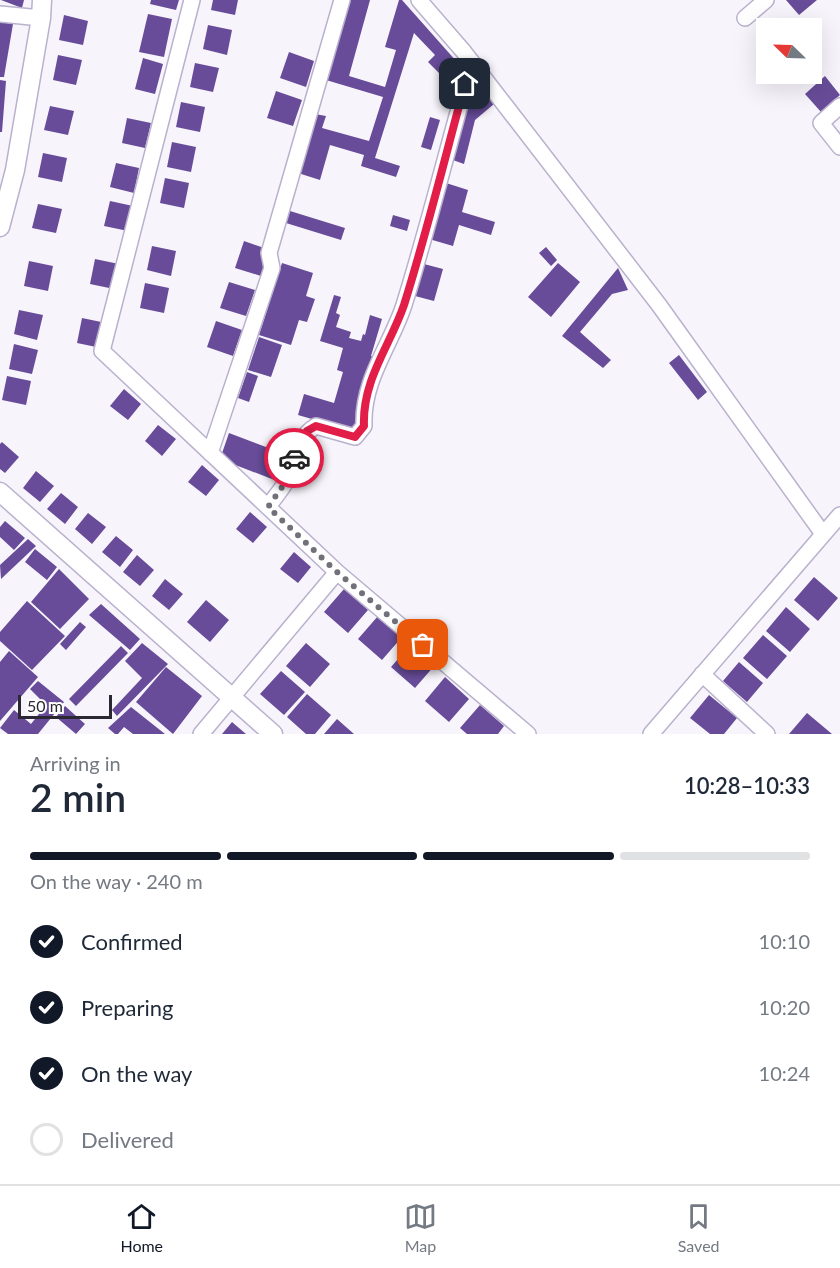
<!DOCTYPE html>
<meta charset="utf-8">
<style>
:root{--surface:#fff;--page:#f2f2f3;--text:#1f2937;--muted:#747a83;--line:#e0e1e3;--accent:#111827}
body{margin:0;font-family:Lato,sans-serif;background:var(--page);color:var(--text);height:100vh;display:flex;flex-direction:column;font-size:22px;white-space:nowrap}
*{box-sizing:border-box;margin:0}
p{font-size:20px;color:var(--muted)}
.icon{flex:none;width:33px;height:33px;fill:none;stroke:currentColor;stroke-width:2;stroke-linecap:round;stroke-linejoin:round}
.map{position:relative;height:734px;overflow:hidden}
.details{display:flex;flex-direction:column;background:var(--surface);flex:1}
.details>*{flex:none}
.needle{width:39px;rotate:293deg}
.controls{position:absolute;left:756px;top:18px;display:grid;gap:12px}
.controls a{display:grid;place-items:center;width:66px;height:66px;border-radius:0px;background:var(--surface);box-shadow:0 6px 24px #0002;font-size:30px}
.scale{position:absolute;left:18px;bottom:15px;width:94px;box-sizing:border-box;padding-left:6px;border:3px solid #2b2833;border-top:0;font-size:16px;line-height:21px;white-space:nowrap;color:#2b2833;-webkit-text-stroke:4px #fff;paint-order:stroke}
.pin{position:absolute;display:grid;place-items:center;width:51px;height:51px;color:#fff;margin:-26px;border-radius:12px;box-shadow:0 3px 9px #0006}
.courier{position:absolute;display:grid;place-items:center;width:60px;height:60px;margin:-30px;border:4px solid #e11d48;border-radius:50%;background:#fff;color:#222;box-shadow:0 2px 8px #0007}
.overview em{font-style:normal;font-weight:600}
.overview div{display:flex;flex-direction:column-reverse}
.overview{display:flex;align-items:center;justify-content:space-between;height:102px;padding:0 30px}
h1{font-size:39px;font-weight:600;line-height:45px}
.bar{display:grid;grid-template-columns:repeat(4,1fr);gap:9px 6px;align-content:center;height:72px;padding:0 30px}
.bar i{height:8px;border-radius:4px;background:var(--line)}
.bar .active{background:var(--accent)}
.bar p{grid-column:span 4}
ol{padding:0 30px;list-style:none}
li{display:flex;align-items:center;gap:18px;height:66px}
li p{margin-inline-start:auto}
li .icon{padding:6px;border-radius:50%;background:var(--accent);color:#fff;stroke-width:4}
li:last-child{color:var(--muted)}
li i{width:33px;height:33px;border:3px solid var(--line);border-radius:50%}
.tabs{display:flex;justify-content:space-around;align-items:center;height:84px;border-top:2px solid var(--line);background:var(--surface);font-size:16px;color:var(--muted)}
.tabs a{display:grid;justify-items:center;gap:3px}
.tabs .active{color:var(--accent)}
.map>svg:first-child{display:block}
.building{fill:#684c99}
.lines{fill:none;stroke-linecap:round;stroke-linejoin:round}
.minor-casing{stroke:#b9b1cd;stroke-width:18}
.major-casing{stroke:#b9b1cd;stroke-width:21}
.minor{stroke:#fff;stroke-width:15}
.major{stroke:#fff;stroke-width:18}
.done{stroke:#727079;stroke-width:6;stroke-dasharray:0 10.8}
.route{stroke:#e11d48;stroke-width:8}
</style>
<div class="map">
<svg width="840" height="734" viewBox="0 0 840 734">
<rect width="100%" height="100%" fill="#f7f5fb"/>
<path class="building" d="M1,0H24L22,8Z
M151,0H179L176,10L150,4Z
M213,0H238L235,15L211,10Z
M348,0H370L349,76L385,87L396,50L385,47L399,0H402L457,62L451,85L428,62L435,55L414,33L375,158L400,166L396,177L361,166L364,155L330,145L320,180L298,173L315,114L326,116L322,128L369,141L383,97L326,80Z
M786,0H817L799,15Z
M148,14L172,19L164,57L139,52Z
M64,15L88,21L83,45L59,40Z
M0,22L13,24L4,77H0Z
M208,25L232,30L227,55L203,49Z
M289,52L314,61L306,87L280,78Z
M58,55L82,60L76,85L53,80Z
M143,58L163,64L155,94L135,89Z
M195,63L219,68L213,92L190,87Z
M825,76L840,95L821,112L805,94Z
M473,79L494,104L475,120L464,164L450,159Z
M0,80L6,81L2,132H0Z
M276,91L302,100L293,126L267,118Z
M181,102L205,107L200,132L176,127Z
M50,106L74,111L68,135L44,130Z
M430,117L440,120L431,150L421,147Z
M127,118L151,123L145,148L122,143Z
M172,142L196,147L191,172L167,167Z
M43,153L67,158L62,182L38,177Z
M116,163L139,168L134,193L110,187Z
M165,178L189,183L184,208L160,203Z
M446,183L468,190L462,212L495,222L491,235L459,225L453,246L429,239Z
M110,201L133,206L128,231L104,226Z
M38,204L62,209L56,233L32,228Z
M290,211L345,228L341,240L286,223Z
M393,215L410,220L407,231L390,226Z
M244,241L270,250L261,276L235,268Z
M152,246L176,251L171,276L147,270Z
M546,247L557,260L551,266L539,253Z
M95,259L119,264L114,289L90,284Z
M29,261L53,266L48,291L24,286Z
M282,263L313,273L306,296L315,299L307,322L299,320L291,345L259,335Z
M558,263L580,282L551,317L528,297Z
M424,264L443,269L434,301L415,296Z
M618,268L628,290L612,294L580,332L611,360L603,368L562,336Z
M229,282L255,290L246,316L220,308Z
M145,283L169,288L164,313L140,308Z
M334,295L341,297L336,313L340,315L336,327L351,332L349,338L361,341L363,334L365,335L370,315L382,319L371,356L374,357L353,431L298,415L304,394L334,403L343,372L337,370L343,348L320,341Z
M19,310L43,315L37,340L14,334Z
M82,318L106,323L101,348L77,343Z
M216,321L242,330L233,356L207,347Z
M259,337L282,345L271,377L248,370Z
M14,344L38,350L32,374L9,369Z
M679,355L707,392L698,400L669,363Z
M247,372L258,376L249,402L238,398Z
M7,376L31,381L26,405L2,400Z
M124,389L141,404L128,420L110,406Z
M158,425L176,439L162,456L145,441Z
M229,433L287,455L277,481L220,459Z
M2,442L19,457L5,473L0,469V444Z
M202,465L219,480L206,496L188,482Z
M36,471L54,486L40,502L23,488Z
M61,493L78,507L65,524L47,509Z
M250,512L267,527L253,543L236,529Z
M88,513L106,527L92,544L75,529Z
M5,521L25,538L14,550L0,537V527Z
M116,536L133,550L120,567L102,552Z
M28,539L36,546L1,579L0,565Z
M35,549L57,567L47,580L25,562Z
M294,552L311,567L298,583L280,569Z
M137,555L154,570L140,586L123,572Z
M59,569L89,599L60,629L31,602Z
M814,577L838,598L818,621L794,600Z
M165,579L183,594L169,610L152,596Z
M344,589L368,610L348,633L324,612Z
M206,600L229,620L210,642L187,622Z
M27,601L65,636L32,670L0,641V632Z
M101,604L140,639L130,650L89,615Z
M786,607L810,629L790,652L766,631Z
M378,616L402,637L382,660L358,639Z
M80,622L86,627L66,650L60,644Z
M763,635L787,656L767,679L743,658Z
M142,643L168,664L117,716L112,710L142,678L125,661Z
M306,643L330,664L310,687L286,666Z
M411,644L435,665L415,688L391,667Z
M121,646L128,653L76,706L69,699Z
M9,651L38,677L0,721V662Z
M739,662L763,683L747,702L723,681Z
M166,667L202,696L173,734L136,702Z
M281,671L305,692L284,715L260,694Z
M445,677L469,699L449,722L425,701Z
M38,681L64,702L38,734H8L0,728L14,710L31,724L46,705L30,689Z
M307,694L331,715L315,734H306L287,717Z
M709,695L737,718L724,734H710L690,718Z
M480,705L504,726L498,734H467L460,728Z
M65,706L85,724L76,734L56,717Z
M131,707L165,734H133L124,727L118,734H115L108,728Z
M807,713L832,734H789Z
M337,719L354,734H324Z
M232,722L246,734H222Z"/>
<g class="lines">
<g class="minor-casing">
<path id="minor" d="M192,0L102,351L337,572L528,734
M419,0L464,52L659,305L823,534
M0,14L41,18
M745,18L766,0
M840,106L821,123L840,147
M210,453L272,268L269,253L342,0
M268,507C273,499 280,492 285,483C296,464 295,438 316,426L355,437L364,426C362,380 391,345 404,305C429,225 449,142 472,62
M702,674L767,734
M201,734L337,572
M651,734L840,515"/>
</g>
<g class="major-casing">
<path id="major" d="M0,227L15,170L41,18L42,0
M0,492L273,734"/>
</g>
<use href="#minor" class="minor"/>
<use href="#major" class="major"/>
</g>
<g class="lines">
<path class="done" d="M294,458L285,483L268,507L337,572L423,645"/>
<path class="route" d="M294,458L307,431L316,426L355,437L364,426C362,380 390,346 404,305C427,232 445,157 465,84"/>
</g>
</svg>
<div class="controls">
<a><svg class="needle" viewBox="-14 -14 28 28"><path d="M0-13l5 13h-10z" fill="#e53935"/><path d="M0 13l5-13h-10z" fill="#747a83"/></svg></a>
</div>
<div class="scale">50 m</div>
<div class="pin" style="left:423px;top:645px;background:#ea580c"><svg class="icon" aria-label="bag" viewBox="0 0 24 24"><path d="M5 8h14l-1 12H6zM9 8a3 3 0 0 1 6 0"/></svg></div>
<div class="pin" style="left:465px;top:84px;background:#1f2937"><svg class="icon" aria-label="home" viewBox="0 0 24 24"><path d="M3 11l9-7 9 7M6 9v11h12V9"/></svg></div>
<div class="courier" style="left:294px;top:458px"><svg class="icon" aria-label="car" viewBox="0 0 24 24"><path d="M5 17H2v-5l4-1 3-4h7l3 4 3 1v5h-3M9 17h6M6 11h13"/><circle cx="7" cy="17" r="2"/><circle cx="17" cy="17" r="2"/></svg></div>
</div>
<section class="details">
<div class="overview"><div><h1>2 min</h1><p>Arriving in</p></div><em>10:28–10:33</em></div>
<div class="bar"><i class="active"></i><i class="active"></i><i class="active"></i><i></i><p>On the way · 240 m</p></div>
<ol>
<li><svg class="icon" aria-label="check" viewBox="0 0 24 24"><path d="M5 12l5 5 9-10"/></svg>Confirmed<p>10:10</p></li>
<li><svg class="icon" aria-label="check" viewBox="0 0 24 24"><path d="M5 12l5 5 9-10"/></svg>Preparing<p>10:20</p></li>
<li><svg class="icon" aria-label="check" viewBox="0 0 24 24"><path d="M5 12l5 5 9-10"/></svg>On the way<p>10:24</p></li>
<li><i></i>Delivered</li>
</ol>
</section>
<nav class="tabs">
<a class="active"><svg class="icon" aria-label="home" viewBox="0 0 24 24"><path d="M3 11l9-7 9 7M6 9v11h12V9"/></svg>Home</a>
<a><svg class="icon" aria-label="map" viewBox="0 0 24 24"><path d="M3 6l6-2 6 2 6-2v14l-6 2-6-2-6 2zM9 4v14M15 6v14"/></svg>Map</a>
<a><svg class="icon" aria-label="saved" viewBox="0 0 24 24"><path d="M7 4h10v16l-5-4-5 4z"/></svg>Saved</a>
</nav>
